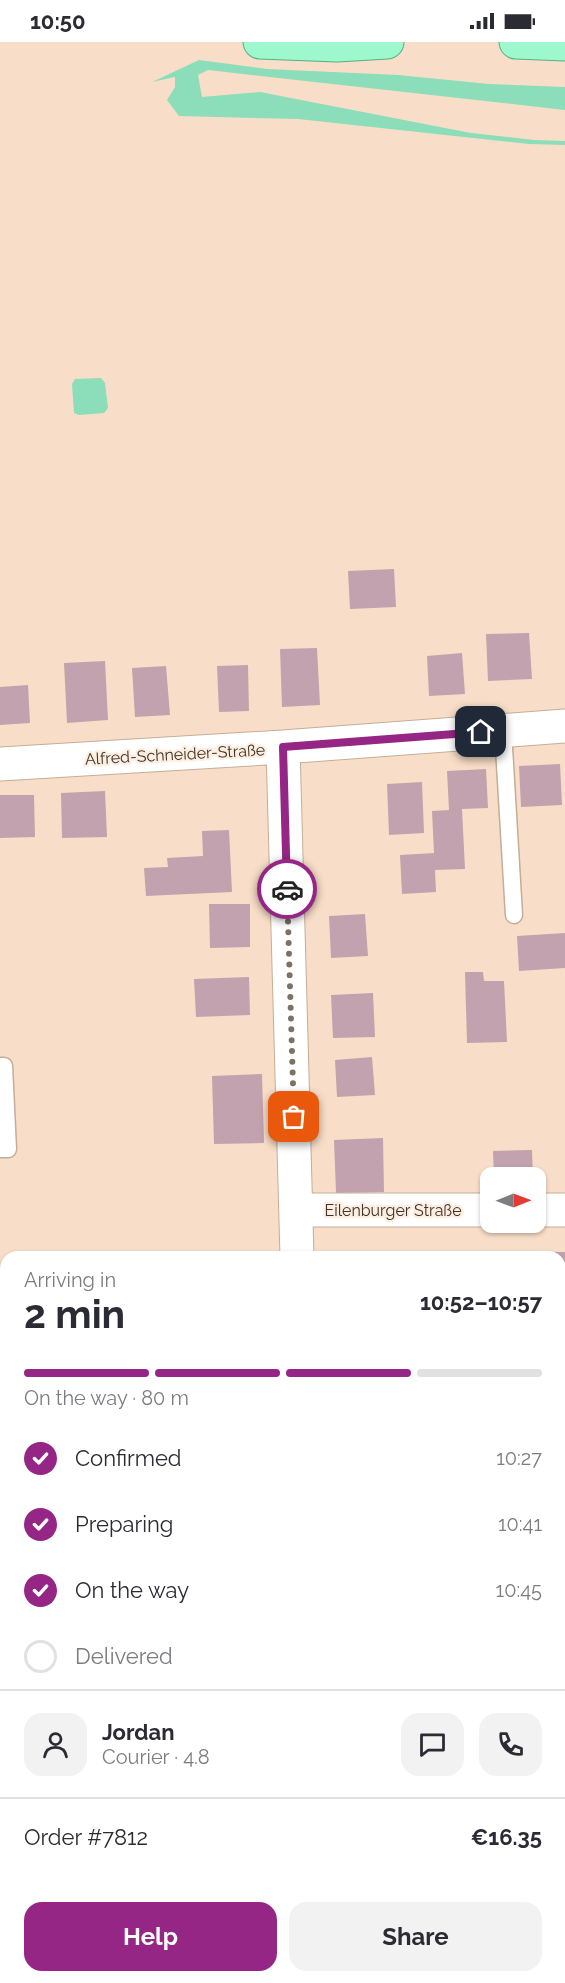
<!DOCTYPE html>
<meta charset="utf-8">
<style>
:root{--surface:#fff;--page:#f2f2f3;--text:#2b2b33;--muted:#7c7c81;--line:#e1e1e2;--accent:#952685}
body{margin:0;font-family:Raleway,sans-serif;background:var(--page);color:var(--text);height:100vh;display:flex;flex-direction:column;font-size:22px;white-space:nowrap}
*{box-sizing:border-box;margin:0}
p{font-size:20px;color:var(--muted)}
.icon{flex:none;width:33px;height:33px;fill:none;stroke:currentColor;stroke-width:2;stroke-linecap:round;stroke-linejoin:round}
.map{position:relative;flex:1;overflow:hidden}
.panel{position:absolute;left:0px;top:1209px;width:566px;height:732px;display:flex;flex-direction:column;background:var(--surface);border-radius:18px 18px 0 0;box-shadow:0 2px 4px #0004}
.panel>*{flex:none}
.needle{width:39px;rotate:89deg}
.fabs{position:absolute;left:480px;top:1125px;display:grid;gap:12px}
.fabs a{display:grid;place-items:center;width:66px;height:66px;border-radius:12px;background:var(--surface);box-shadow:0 2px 4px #0004;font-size:30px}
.pin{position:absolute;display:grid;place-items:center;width:51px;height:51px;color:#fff;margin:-26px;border-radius:12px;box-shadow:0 3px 9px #0006}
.courier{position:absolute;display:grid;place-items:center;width:60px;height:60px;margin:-30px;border:4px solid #952685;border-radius:50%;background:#fff;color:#222;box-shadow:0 2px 8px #0007}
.summary em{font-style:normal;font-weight:700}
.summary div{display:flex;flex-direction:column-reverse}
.summary{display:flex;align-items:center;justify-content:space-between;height:102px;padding:0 24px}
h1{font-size:39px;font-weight:700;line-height:45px}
.bar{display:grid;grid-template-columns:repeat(4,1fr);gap:9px 6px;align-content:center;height:72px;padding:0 24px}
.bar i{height:8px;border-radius:4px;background:var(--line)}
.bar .current{background:var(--accent)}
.bar p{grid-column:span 4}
.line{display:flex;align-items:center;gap:15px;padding:0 24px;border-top:2px solid var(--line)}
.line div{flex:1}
.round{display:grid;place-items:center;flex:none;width:63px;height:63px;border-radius:18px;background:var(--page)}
ol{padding:0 24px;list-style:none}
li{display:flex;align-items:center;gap:18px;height:66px}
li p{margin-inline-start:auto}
li .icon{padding:6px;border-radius:50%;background:var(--accent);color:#fff;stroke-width:4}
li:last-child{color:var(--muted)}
li i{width:33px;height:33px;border:3px solid var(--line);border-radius:50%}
.button{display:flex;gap:12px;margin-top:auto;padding:12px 24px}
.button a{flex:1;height:69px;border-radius:18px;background:var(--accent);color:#fff;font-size:24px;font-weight:700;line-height:69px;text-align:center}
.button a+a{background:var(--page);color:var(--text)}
.status{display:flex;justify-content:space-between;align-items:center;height:42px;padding:0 30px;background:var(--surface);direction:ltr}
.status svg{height:16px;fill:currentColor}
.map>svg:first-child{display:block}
.green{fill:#8cddb9}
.building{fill:#c2a2ae}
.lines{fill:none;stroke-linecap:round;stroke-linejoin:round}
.service-casing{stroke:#c5ad97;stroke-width:19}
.minor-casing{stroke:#c5ad97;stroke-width:35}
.primary-casing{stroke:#53b07f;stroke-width:35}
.service{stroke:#fff;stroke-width:16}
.minor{stroke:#fff;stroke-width:33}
.primary{stroke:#9ef8cd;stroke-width:33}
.done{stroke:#7f7062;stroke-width:6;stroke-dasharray:0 10.8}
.route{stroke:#952685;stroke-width:8}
.labels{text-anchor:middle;stroke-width:4.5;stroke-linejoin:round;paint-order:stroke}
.street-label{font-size:16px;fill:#3e342b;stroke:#feeee0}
</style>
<div class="status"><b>10:50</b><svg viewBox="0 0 49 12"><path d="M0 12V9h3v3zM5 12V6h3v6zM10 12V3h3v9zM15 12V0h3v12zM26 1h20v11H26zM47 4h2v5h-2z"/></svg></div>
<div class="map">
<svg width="565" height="1941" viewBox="0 0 565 1941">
<rect width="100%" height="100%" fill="#f8dec8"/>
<path class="green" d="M199,18L267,27L398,33L489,42L565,45V68L208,28L198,33L202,55L260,50L471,91L534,98L565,99V103L529,102L298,77L179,74L167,58L175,45V35L152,40Z
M101,336L105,341L108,366L104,371L79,373L74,371L72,342L75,337Z
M560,1330H565V1776H560Z"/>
<path class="building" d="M394,527L396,565L350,567L348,529Z
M529,591L532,637L488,639L486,592Z
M317,606L320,663L282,665L280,607Z
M462,611L465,652L429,654L427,614Z
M105,619L108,678L67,681L64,621Z
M248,623L249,669L219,670L217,624Z
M166,624L170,673L135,675L132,626Z
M28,643L30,681L0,683V645Z
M560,722L562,763L521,765L519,724Z
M486,727L488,766L462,767L465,827L435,828L436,850L402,852L400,813L434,811L432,769L449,768L447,729Z
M422,740L424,791L389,793L387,742Z
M105,749L107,795L62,796L61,751Z
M0,753H34L35,795L0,796Z
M229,788L232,850L146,854L144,826L168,825L167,816L203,814L202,789Z
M209,862H250V905L210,906Z
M365,872L368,914L331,916L329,874Z
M565,891V926L519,929L517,894Z
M465,930H483L484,939H504L507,1000L467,1001Z
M249,935L250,973L196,975L194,937Z
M373,951L375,995L333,996L331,953Z
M372,1015L375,1053L337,1055L335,1018Z
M262,1032L264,1101L214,1102L212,1034Z
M383,1096L384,1150L336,1151L334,1098Z
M532,1108L533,1136H494L493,1109Z
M541,1210H565V1254H560V1215H541Z
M513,1211V1215H476V1212Z
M0,1716H6V1769H0Z
M560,1845L565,1846V1887H560Z
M6,1871V1901H0V1872Z
M17,1935H67L68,1941H18Z"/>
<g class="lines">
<g class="service-casing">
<path id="service" d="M503,689L514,873
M0,1024H4L8,1107H0"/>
</g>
<g class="minor-casing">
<path id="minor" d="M283,705L297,1215
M0,722L283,705L565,684
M296,1168H490
M536,1168H565
M560,1814H565
M0,1828L6,1827
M150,1935L151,1941"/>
</g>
<g class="primary-casing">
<path id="primary" d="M260,0L337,3L387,0
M516,0L565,2"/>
</g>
<use href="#service" class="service"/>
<use href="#minor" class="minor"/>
<use href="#primary" class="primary"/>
</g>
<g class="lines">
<path class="done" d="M287,847L294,1075"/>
<path class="route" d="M287,847L283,705L481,690"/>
</g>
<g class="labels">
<g class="street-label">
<text transform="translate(175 712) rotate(-3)" y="6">Alfred-Schneider-Straße</text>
<text x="393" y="1174">Eilenburger Straße</text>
</g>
</g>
</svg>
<div class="fabs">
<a><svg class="needle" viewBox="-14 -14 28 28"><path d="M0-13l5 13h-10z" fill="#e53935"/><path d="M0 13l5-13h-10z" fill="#7c7c81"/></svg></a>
</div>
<div class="pin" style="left:294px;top:1075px;background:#ea580c"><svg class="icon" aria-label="bag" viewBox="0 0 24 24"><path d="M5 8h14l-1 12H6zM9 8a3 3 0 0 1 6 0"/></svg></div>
<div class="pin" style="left:481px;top:690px;background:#1f2937"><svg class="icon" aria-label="home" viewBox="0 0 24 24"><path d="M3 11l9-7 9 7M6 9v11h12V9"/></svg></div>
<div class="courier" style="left:287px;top:847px"><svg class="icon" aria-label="car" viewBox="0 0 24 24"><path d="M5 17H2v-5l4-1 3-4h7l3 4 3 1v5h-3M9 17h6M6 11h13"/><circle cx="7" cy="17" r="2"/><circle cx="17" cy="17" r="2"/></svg></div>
<section class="panel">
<div class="summary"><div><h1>2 min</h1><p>Arriving in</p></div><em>10:52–10:57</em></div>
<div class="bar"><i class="current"></i><i class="current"></i><i class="current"></i><i></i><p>On the way · 80 m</p></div>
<ol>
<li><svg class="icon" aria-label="check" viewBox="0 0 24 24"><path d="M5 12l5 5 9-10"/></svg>Confirmed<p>10:27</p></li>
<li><svg class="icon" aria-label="check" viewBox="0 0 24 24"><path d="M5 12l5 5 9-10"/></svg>Preparing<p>10:41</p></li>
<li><svg class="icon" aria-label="check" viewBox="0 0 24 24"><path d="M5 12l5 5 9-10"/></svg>On the way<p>10:45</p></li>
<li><i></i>Delivered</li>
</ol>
<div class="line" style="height:108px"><a class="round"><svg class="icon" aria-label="person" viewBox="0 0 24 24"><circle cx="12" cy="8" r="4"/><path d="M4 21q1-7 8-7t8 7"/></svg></a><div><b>Jordan</b><p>Courier · 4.8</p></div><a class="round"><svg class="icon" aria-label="chat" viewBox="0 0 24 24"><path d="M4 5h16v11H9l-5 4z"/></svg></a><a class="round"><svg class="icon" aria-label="phone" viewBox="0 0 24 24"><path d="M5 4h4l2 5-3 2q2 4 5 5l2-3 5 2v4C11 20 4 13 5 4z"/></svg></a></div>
<div class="line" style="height:78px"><div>Order #7812</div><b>€16.35</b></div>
<div class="button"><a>Help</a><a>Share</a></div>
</section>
</div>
